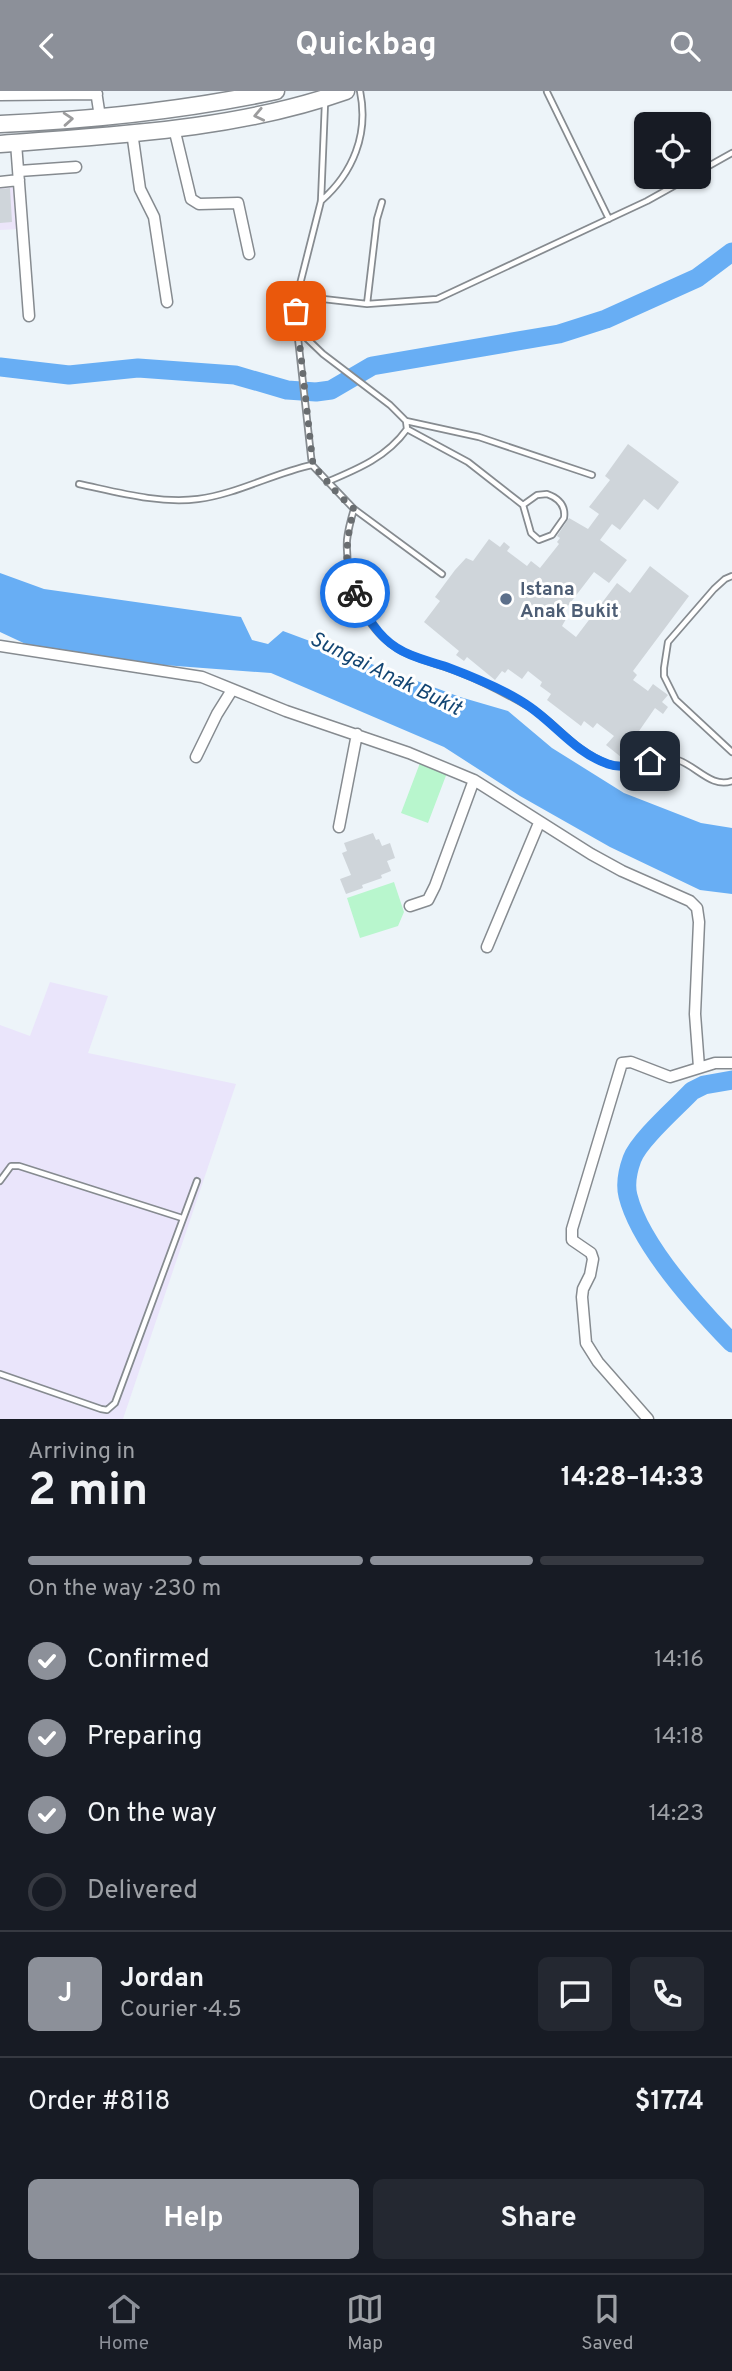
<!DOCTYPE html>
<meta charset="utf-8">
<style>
:root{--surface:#171b24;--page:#242831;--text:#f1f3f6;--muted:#9ea1a6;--line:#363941;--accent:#8c9099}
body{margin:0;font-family:Overpass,sans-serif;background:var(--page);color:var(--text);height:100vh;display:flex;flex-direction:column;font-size:26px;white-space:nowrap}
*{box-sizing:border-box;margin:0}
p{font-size:23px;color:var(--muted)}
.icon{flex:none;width:38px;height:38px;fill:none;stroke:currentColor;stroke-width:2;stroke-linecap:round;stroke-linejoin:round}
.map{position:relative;height:1328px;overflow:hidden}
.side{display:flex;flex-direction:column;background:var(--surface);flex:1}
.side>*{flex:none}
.buttons{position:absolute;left:634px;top:21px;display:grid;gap:14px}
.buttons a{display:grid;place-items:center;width:77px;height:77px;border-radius:10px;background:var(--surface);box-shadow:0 2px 5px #0004;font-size:35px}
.pin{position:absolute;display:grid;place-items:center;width:60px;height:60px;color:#fff;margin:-30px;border-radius:14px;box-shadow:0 4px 10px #0006}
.courier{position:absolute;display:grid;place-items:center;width:70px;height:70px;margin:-35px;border:5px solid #1a73e8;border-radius:50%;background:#fff;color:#222;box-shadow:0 2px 9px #0007}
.headline em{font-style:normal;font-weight:700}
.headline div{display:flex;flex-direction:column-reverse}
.headline{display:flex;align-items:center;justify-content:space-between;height:119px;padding:0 28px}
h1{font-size:46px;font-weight:700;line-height:52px}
.bar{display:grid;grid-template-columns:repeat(4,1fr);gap:10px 7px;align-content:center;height:84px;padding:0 28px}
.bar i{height:9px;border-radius:5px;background:var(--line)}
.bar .active{background:var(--accent)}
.bar p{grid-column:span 4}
.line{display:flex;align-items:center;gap:18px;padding:0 28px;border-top:2px solid var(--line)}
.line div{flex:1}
.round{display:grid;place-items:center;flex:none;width:74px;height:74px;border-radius:10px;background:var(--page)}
ol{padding:0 28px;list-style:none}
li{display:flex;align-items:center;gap:21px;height:77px}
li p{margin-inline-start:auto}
li .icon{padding:7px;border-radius:50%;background:var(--accent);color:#fff;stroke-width:4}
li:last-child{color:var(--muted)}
li i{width:38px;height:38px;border:4px solid var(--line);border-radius:50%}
.button{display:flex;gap:14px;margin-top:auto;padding:14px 28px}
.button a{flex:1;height:80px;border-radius:10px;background:var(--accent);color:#fff;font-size:28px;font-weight:700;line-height:80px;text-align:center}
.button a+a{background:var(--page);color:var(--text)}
header{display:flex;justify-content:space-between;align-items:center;height:91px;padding:0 28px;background:var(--accent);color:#fff;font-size:32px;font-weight:700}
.menu{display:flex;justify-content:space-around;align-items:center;height:98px;border-top:2px solid var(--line);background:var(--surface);font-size:19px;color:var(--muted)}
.menu a{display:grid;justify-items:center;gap:4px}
.menu .active{color:var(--accent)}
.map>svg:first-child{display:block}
.commercial{fill:#ece5fa}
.education{fill:#eae5fb}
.green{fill:#b8f6cd}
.water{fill:#68aef4}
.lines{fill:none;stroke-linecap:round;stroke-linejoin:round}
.river{stroke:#68aef4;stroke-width:19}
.building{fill:#cfd5da}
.service-casing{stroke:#868b90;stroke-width:8}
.minor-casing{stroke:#868b90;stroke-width:13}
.trunk-casing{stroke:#868b90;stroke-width:19}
.service{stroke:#fff;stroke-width:4.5}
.minor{stroke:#fff;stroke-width:10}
.trunk{stroke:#fff;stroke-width:16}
.oneway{stroke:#9c9c9d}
.done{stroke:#696d70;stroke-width:7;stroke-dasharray:0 12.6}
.route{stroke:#1a73e8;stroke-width:9}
.service-dot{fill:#5c6f8a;stroke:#fff;stroke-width:2.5}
.labels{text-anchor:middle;stroke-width:6;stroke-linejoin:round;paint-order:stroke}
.service-label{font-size:19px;font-weight:bold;fill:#4e5e75;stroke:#fff;text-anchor:start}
.water-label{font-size:21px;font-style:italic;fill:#144673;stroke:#fff}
</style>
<header><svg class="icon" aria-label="back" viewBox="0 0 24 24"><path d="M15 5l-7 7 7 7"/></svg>Quickbag<svg class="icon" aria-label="search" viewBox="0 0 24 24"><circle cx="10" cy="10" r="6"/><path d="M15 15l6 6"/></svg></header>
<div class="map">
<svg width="732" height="1328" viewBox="0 0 732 1328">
<rect width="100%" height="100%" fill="#edf4f9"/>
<path class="commercial" d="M15,86L19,138L0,139V87Z"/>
<path class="education" d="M50,891L108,905L88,962L236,993L123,1328H0V934L30,945Z"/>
<path class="green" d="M423,664L450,674L428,732L401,722Z
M394,791L404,821L398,835L360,847L347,807Z"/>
<path class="water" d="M0,482L44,498L241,526L252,549L268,553L283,540L460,606L508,620L552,657L624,702L701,732L732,737V803L700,799L610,756L520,705L444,656L271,582L97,569L30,555L0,541Z"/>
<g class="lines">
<path class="river" d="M0,276L69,284L138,277L235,284L287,299L316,301L331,299L372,275L559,243L606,228L697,187L732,161
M732,989L704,994L692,1000C677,1016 639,1049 632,1068C628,1079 625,1093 628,1105C640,1153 698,1217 732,1252"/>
</g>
<path class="building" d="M10,97L12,131L0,132V98Z
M628,353L679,391L658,419L644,408L620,439L612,433L600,449L627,469L609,492L594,481L561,524L566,528L562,535L576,546L617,492L630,502L650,475L689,505L633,580L637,584L633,589L648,600L653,593L668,604L662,611L668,616L663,623L655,617L621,666L606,654L614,645L597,632L593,637L584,630L581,635L547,609L551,603L540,595L542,591L528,580L522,588L508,578L505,582L502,580L495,589L467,566L464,570L456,564L459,560L424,531L440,510L435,506L455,479L466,467L473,470L489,448L500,456L504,451L510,456L507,460L527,475L531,470L540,477L559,453L557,451L560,447L557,445L569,427L588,438L599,423L589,416L610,389L605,385Z
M373,742L376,749L379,748L382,755L390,752L395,767L387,770L391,780L381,784L382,787L362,794L363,797L346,803L340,788L351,784L342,762L347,760L344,752Z"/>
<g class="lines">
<g class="service-casing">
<path id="service" d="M547,1L609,128
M325,12L321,110L297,205V238L323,263L390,314L406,330L479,346L592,384
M698,81L732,62
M321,110C353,82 369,43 360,0
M297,205L367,213L437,208L647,110L690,86
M367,213L377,128L382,111
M297,238L312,374L354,418L442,483
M407,338L468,371L523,414
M327,391C358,378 387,366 407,338L406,330
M79,393C117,401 159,413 198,408C237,403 274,382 312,374
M547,403C558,407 566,414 564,427L552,444L539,449L531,442L523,414L537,404Z
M354,418C351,428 348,439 347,449C345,489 363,538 400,559C418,569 440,573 459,581C482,590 505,602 526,614C555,630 573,660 608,673C631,681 653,662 675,668C695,673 711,698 732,690
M732,485L725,488L714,498L668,551L664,577V585L676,609L732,661
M0,1090L11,1075H19L182,1127
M0,1283L101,1318L107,1319L115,1312L197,1090"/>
</g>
<g class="minor-casing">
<path id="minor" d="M96,0L100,26
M0,4L97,3
M174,37L191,108L199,113L238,112L249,163
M132,41L140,98L154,126L167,211
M16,52L29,225
M19,80L76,76
M0,91L19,89
M0,555L202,586L286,620L409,662L474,689L591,763L622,780L690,810L697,817L699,831L695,923L699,976
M196,666L217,623L232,599
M339,736L357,643
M410,815L428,809L435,795L474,689
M487,856L539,732
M648,1328L598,1271L586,1252L582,1206L583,1198L590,1184L593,1168L591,1162L572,1149V1138L622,972L631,971L670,986L715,972H732"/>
</g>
<g class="trunk-casing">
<path id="trunk" d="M0,33C92,29 186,19 276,0
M0,53C115,44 236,39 346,0"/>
</g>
<use href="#service" class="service"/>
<use href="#minor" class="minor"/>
<use href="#trunk" class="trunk"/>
</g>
<defs><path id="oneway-chevron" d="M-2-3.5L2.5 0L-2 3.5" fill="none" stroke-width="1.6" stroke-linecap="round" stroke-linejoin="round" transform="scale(1.75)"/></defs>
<g class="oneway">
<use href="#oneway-chevron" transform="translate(259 24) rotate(168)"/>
<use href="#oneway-chevron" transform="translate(68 28) rotate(-4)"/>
</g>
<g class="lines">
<path class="done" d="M296,220L313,374L338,403L354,418C347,445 342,476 355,502"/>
<path class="route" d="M355,502C366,523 376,544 397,557C412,567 430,570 447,576C471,585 509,601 530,616C556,634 576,662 608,673C621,678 637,674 650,670"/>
</g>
<circle class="service-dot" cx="506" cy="508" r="7"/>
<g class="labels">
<g class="service-label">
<text x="520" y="504">Istana<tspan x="520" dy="22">Anak Bukit</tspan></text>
</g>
<g class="water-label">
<text transform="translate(386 582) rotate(26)" y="7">Sungai Anak Bukit</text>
</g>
</g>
</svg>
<div class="buttons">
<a><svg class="icon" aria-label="locate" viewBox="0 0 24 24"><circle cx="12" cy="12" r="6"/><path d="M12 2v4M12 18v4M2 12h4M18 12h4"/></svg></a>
</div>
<div class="pin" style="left:296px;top:220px;background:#ea580c"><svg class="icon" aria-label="bag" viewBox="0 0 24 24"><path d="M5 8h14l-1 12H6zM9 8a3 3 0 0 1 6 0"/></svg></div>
<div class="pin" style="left:650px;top:670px;background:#1f2937"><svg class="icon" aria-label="home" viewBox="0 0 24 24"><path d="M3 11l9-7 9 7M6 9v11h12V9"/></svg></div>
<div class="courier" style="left:355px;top:502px"><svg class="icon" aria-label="bike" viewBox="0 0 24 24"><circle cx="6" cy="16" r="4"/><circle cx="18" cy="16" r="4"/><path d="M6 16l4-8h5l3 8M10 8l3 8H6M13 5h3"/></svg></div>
</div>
<section class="side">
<div class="headline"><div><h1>2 min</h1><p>Arriving in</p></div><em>14:28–14:33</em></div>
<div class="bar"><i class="active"></i><i class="active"></i><i class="active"></i><i></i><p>On the way · 230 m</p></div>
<ol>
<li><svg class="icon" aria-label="check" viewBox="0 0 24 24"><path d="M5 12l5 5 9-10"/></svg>Confirmed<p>14:16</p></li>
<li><svg class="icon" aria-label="check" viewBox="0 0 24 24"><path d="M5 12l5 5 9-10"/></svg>Preparing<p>14:18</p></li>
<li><svg class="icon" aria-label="check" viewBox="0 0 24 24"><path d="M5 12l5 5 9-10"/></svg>On the way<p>14:23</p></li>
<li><i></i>Delivered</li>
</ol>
<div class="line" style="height:126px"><b class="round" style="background:var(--accent);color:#fff">J</b><div><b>Jordan</b><p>Courier · 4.5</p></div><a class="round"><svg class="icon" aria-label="chat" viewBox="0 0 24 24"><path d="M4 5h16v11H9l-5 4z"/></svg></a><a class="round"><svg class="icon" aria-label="phone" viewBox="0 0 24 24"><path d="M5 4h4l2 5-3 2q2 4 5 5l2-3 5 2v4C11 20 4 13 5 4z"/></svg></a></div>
<div class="line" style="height:91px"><div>Order #8118</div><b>$17.74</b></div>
<div class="button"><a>Help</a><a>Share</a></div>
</section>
<nav class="menu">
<a class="active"><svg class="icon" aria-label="home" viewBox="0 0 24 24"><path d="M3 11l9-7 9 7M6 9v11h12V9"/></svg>Home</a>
<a><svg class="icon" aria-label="map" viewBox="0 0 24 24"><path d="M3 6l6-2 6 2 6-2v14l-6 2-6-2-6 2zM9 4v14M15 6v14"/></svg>Map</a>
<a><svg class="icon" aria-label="saved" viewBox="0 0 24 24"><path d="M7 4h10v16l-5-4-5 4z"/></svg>Saved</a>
</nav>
